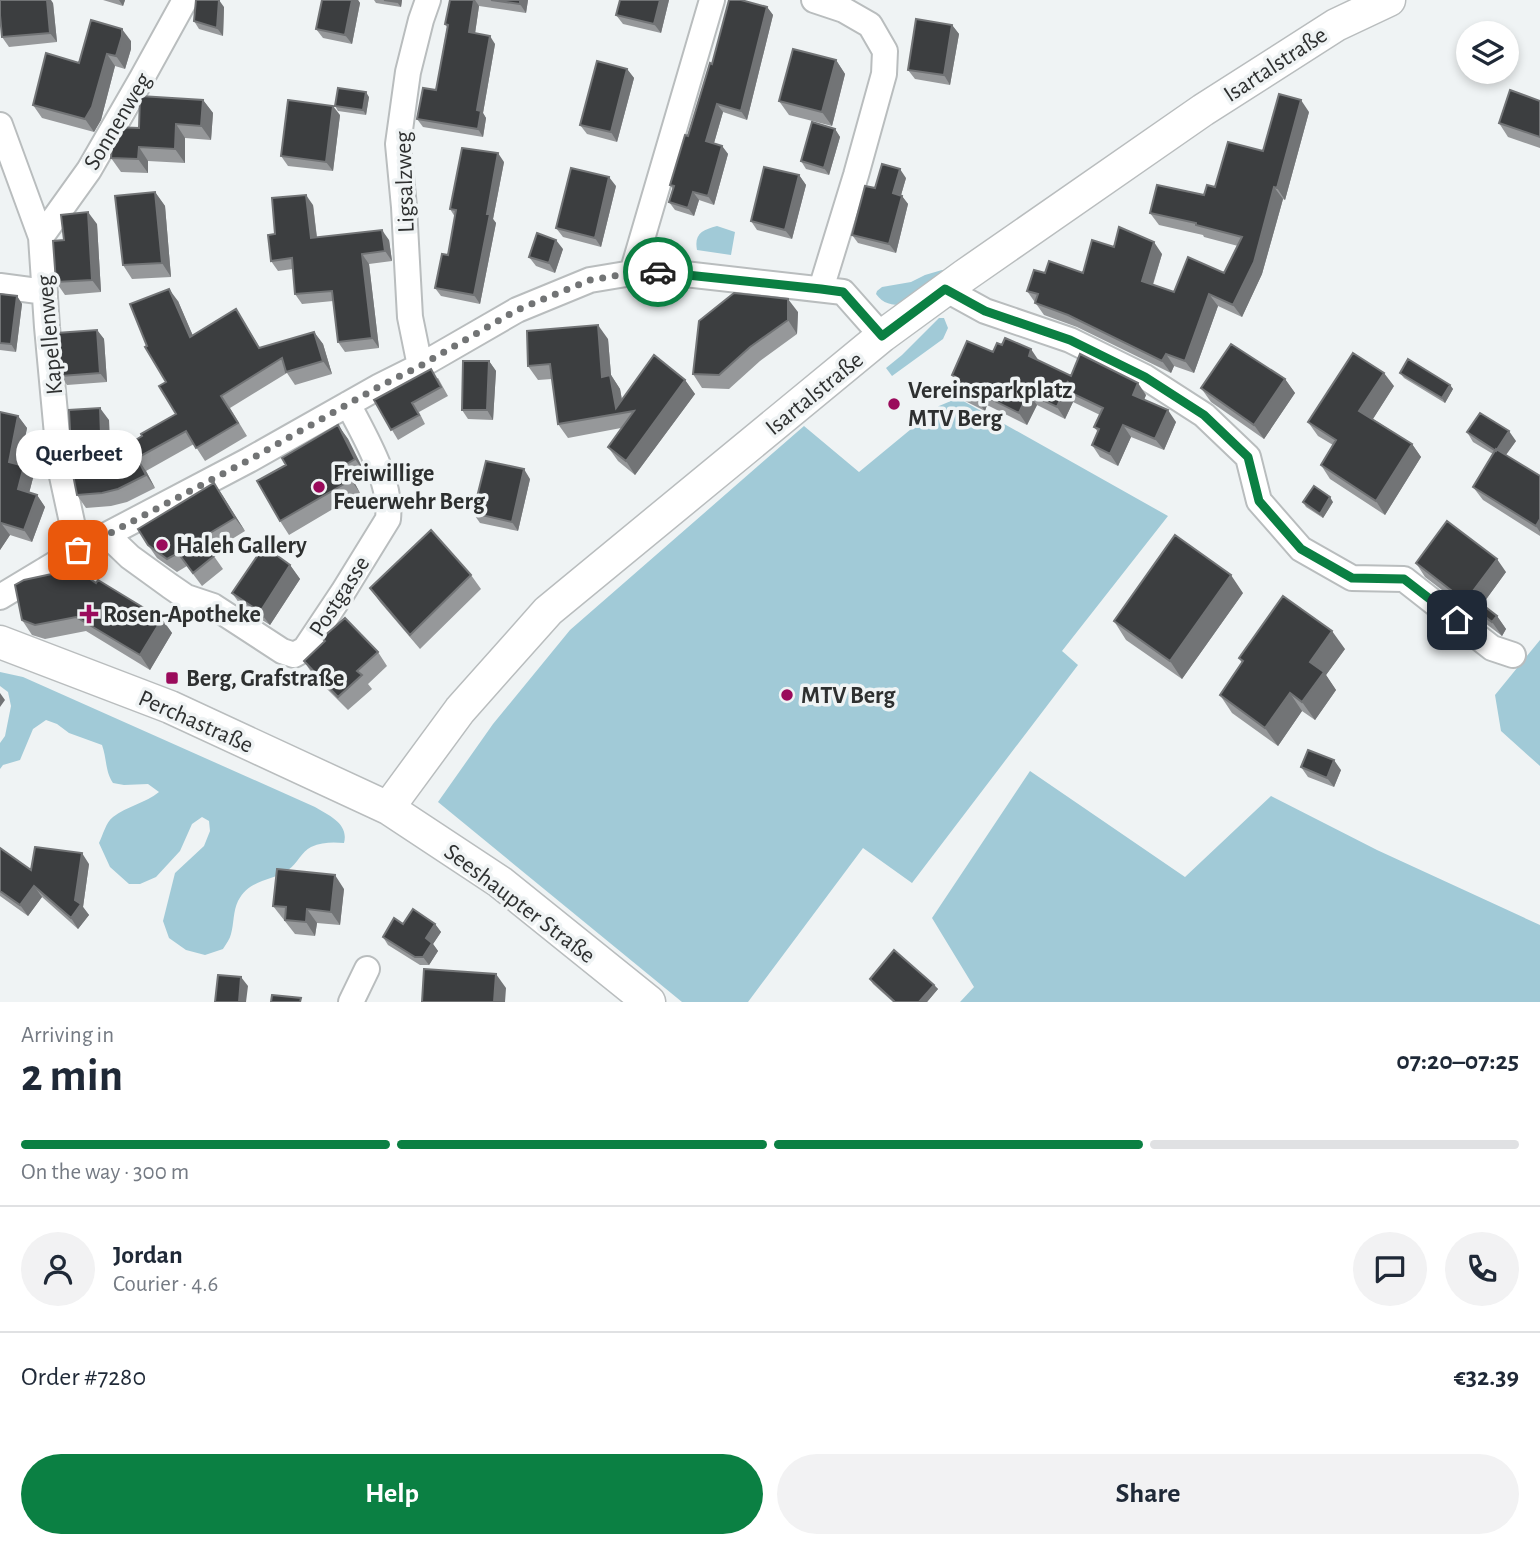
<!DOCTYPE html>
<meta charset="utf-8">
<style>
:root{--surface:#fff;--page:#f2f2f3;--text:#1f2937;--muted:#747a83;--line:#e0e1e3;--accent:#0b8043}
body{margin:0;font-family:"Alegreya Sans",sans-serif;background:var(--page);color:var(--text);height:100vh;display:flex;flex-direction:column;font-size:26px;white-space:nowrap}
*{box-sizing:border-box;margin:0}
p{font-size:23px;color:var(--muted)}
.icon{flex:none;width:38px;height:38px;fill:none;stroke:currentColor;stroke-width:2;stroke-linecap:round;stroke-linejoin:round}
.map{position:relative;height:1002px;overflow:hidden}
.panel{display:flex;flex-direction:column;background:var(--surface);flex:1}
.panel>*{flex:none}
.tools{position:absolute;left:1456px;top:21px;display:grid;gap:14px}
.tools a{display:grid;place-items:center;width:63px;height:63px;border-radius:50%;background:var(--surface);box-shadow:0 4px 10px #0003;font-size:35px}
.pin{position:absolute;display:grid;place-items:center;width:60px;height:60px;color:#fff;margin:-30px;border-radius:14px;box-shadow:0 4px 10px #0006}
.courier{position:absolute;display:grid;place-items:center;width:70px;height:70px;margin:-35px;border:5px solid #0b8043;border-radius:50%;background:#fff;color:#222;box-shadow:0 2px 9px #0007}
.bubble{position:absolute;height:49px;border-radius:24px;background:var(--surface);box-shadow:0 4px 10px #0003;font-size:23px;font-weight:700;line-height:49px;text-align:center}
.overview em{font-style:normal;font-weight:700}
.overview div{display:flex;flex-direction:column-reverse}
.overview{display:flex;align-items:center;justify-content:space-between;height:119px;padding:0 21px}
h1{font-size:46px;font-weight:700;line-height:52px}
.bar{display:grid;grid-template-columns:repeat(4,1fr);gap:10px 7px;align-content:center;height:84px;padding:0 21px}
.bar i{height:9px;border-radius:5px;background:var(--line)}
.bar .on{background:var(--accent)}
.bar p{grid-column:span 4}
.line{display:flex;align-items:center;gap:18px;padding:0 21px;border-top:2px solid var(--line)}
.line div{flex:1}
.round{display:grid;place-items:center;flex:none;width:74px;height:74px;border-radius:37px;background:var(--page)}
.cta{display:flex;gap:14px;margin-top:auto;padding:14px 21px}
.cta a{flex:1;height:80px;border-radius:42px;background:var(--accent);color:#fff;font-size:28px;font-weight:700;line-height:80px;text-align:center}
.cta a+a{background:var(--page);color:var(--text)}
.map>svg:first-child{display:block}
.green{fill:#a1cad7}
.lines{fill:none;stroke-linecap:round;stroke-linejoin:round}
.minor-casing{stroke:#b9bdbe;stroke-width:28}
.major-casing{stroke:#b9bdbe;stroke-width:35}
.minor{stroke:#fff;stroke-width:24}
.major{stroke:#fff;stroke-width:32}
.wall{fill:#96989a}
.shaded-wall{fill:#727476}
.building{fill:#3c3e40;stroke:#727476;stroke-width:2}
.done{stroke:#727475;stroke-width:7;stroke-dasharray:0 12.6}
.route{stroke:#0b8043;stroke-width:9}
.poi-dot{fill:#9a0a5b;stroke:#eff3f4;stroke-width:2.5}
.labels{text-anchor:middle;stroke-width:7;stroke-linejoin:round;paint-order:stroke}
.street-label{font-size:24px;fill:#2e3030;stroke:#eff3f4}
.poi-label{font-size:24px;font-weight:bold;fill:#2e3030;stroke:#eff3f4;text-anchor:start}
</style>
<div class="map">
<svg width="1540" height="1002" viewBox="0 0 1540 1002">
<rect width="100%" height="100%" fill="#eff3f4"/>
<path class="green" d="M717,226L735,232L731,255L697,250C694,234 702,230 717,226Z
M942,270L952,271L903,305C892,305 883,304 876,294L877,291L882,287L911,282L925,275Z
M939,318H944L948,328L943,339L892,376L886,368L902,355Z
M958,398L1168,516L1062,651L1078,665L912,883L863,848L748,1002H682L438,802L493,724L570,630L804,426L859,472L939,406Z
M1540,640V766L1501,731L1495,695Z
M0,672L23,677L315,807C330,816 349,824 344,843C333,842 322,842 311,847C302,851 297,864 288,870C270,882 249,879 238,901C233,911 234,924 231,934C230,939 226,944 223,949L205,955L186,950L169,938L163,921L175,873L204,846L210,831L209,821L202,817L192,824L180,851L156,877L140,884H129L110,867L99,843C103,835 106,822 113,817C127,806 146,803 159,792L148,784L124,785L113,783C105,771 107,759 102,745L69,733L57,724L46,720L33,729L20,760L3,765L0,769V743L5,736L11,706L8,692L0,686Z
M1030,771L1185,877L1271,796L1377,850L1540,925V1002H960L974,987L932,918Z"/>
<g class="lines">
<g class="minor-casing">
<path id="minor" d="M814,0L844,10L870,25L885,51L884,74L856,175L821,289
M0,125L41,237L47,327L60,467L78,550
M41,237L89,170L142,78L185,0
M632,273L712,0
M0,286L45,292
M945,289L985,311L1070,340L1145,377L1204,415L1248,457L1259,501L1301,549L1352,578L1404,579L1492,648L1513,655
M420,366L410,317L404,207L398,144L408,72L421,20L428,0
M107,535L130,557L170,586L186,597L213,606L282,651L294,655L305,649L343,592L388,519C392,481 365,437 348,404
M0,597L78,550L249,460L380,386L420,366L517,310L590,280L632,273L667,272L843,292L882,336
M351,1002L367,969"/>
</g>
<g class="major-casing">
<path id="major" d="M0,642L170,707L388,808L500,882L649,1002
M388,808L460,710L548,611L882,336L964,276L1203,110L1336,25L1389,0"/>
</g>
<use href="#minor" class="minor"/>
<use href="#major" class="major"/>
</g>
<path class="wall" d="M103,0H125L123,6Z
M322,0H358L360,3L352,44L323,38L316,29Z
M374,0H402L401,7L376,3Z
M450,0H528L526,13L479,6L475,34L495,44L483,113L486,118L483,137L423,127L417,119L436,90L447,27L445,24Z
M620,0H669L661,33L623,24L616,15Z
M53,3L57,42L9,47L2,37Z
M224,7L223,36L199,29L194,21Z
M767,7L773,15L747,120L723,112L714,143L722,146L728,154L714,205L699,200L694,216L675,210L669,202L673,189L670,185L712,64Z
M952,25L959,34L950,85L915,79L908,70Z
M131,41V49L125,69L115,66L101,120L94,132L42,118L33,105L79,63Z
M836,60L845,74L832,126L789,115L779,101Z
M627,69L634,78L617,142L587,134L580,125Z
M369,97L366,115L338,111L335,106Z
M203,100L213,113L211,140L185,138V163L148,161V173L121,172L111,158L139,128Z
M1540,101V148L1508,137L1499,123Z
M1309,112L1285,200L1283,199L1262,274L1242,317L1218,306L1194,373L1174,366L1171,373L1077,327L1044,315L1027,291L1045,273H1083L1114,247L1162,254L1153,285L1174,292L1224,273L1238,246L1204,237L1203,235L1159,225L1150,213L1204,195L1263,151Z
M340,115L333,171L288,166L281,156Z
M835,129L840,137L829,175L806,169L801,161Z
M504,162L493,219L496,223L480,304L441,296L435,288L448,255L455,217L450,209Z
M799,175L806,185L792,239L757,230L751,221Z
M906,178L901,195L908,204L896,253L858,243L852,235L875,188Z
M616,186L601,247L563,237L556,228Z
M155,192L165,206L171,277L132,279L123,265Z
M313,205L317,237L389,240L392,261L369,264L379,348L345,352L338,342L333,301L302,304L295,294L293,269L278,271L271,261L275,234Z
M97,224L101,292L65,295L56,282Z
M563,249L555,273L536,266L529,257Z
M0,293L17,296L22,304L16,352L0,350Z
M178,301L193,336L236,309L260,348L314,332L323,344L332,374L295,385L287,373L230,408L247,436L205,461L194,444L146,471L155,488L127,502L111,506L86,508L77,495L109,420L110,456L176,414L166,382L147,346Z
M798,312L797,334L760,361L729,389L702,388L693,374Z
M97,330L104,339L107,382L67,385L61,376Z
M608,339L611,375L620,389L622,400L685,380L695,394L635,475L618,461L608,447L621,428L568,438L558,424L552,379L538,380L528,366Z
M993,352L1039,361L1071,376L1146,395L1144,400L1176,422L1164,450L1131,437L1118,466L1100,457L1092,445L1098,432L1094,427L1100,415L1073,402L1065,419L1037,405L1027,425L987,405L985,411L963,400L955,388L957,383L952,375Z
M489,361L496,371L493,420L468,419L462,410Z
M1400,373L1450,385L1453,389L1445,403L1404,378Z
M438,378L448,396L419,412L425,424L398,440L374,400Z
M1285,379L1295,393L1264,439L1211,402L1201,388Z
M1394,386L1373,419L1412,444L1421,457L1385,515L1330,479L1321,465L1333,445L1318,436L1308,422Z
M0,412L18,416L27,428L19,465L33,478L29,493L37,495L45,507L32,542L10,535L0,550Z
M338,425L348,439L365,473L353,480L360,493L289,535L280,521L286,465Z
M1467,432L1516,441L1506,455L1540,476V536L1483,500L1473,487L1493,454L1473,442Z
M530,479L518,531L480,523L473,513Z
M214,483L245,531L211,552L223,569L202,586L187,566L177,572L157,558L148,545Z
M1303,502H1333L1323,518L1306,507Z
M1416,563L1506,572L1482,605L1497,616L1506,629L1502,636L1425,577Z
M290,565L300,579L270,625L242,607L232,593Z
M471,575L481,589L420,649L380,602L370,588Z
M69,576L96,583L162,619L172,633L150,670L86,631L45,639L32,635L22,620Z
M1243,593L1182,679L1126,640L1114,621Z
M1345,649L1326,675L1336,690L1315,720L1302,711L1278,746L1232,713L1220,695L1242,663L1239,658Z
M378,652L387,666L368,684L372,689L348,710L313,675L304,661Z
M1301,767L1341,770L1334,787L1308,777Z
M0,848L31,870L89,864L83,907L89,915L78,929L42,897L28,916L0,896Z
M344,889L340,925L317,923L315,936L295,934L273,906Z
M403,924H435L441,932L433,944L438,951L429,965H420L388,945L383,937Z
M870,979L934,985L938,989L927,1002H893L873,984Z"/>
<path class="shaded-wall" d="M47,0H51L53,3L57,42L50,33Z
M119,0H125L123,6Z
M219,0L224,7L223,36L217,28Z
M352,0H358L360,3L352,44L345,35Z
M398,0H402L401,7L397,2Z
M474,0H475L479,6L474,40L469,32Z
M520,0H528L526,13L520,4Z
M660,0H669L661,33L654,24Z
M767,7L773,15L747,120L741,111Z
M952,25L959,34L950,85L944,75Z
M122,29L131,41V49L125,69L116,56Z
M490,36L495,44L483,113L486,118L483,137L478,129L477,110Z
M107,54L115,66L101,120L94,132L85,119Z
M836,60L845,74L832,126L822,112Z
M627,69L634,78L617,142L611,132Z
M366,92L369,97L366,115L363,110Z
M203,100L213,113L211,140L201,126Z
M1301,100L1309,112L1285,200L1277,188Z
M717,104L723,112L712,150L706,141Z
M333,106L340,115L333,171L326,162Z
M176,124L185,138V163L175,149Z
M835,129L840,137L829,175L824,168Z
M722,146L728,154L714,205L708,196Z
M139,147L148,161V173L138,159Z
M498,153L504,162L493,219L496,223L480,304L474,295L487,214Z
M900,169L906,178L899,202L893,193Z
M799,175L806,185L792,239L785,230Z
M609,177L616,186L601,247L595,238Z
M1274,187L1283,199L1262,274L1242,317L1233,305Z
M155,192L165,206L171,277L162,263Z
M693,192L699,200L694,216L688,208Z
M306,195L313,205L318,248L311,238Z
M902,196L908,204L896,253L889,244Z
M88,212L97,224L101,292L92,280Z
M382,230L389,240L392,261L385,251Z
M556,240L563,249L555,273L549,263Z
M1154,242L1162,254L1150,293L1142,281Z
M362,254L369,264L379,348L372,338Z
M169,289L178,301L199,350L190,337Z
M1209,294L1218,306L1194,373L1185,361Z
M17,296L22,304L16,352L11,344Z
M788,299L798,312L797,334L788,320Z
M598,325L608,339L611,375L620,389L624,412L616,408L602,377Z
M97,330L104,339L107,382L100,373Z
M314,332L323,344L332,374L323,361Z
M1031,349L1039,361L1029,356Z
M1166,354L1174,366L1171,373L1162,361Z
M489,361L496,371L493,420L487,410Z
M1384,373L1394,386L1369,425L1359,411Z
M1285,379L1295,393L1264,439L1254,425Z
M685,380L695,394L635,475L626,461Z
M1068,381L1065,390L1073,402L1065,419L1057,407Z
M1138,383L1146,395L1141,407L1133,395Z
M1450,385L1453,389L1445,403L1442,398Z
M979,393L987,405L985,411L976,399Z
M1028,393L1037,405L1027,425L1019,413Z
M100,408L109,420L111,474L102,461Z
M1168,410L1176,422L1164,450L1155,439Z
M18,416L27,428L18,474L9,462Z
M338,425L348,439L365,473L355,459Z
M1123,425L1131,437L1118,466L1110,454Z
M1509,431L1516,441L1502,460L1496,451Z
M1412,444L1421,457L1385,515L1376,501Z
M137,458L146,471L155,488L146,475Z
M24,466L33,478L27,501L18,489Z
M343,466L353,480L360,493L351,480Z
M524,469L530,479L518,531L512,522Z
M214,483L223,496L245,531L235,518Z
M37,495L45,507L32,542L24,530Z
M1330,497L1333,502L1323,518L1320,514Z
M1540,519V532L1536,526Z
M1,523L10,535L0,550V525Z
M1497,559L1506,572L1479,609L1470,595Z
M290,565L300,579L270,625L260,612Z
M1231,575L1243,593L1182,679L1170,661Z
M1497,616L1506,629L1502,636L1492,622Z
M162,619L172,633L150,670L140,655Z
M1332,631L1345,649L1326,675L1336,690L1315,720L1302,702L1310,662Z
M0,693L5,700L0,707Z
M1290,693L1302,711L1278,746L1265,728Z
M1334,760L1341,770L1334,787L1327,778Z
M82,853L89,864L83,907L89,915L78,929L71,918L75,900Z
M335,875L344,889L340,925L331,912Z
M34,886L42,897L28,916L20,905Z
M307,909L317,923L315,936L306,922Z
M435,924L441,932L433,944L438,951L429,965L423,957L426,938Z
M496,974L506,988L505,1002H494Z
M241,977L248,986L246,1002H239Z
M934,985L938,989L927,1002H919Z"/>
<path class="building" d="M0,0H47L50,33L2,37L0,15Z
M196,0H219L217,28L194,21Z
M322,0H352L345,35L316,29Z
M384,0H398L397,2Z
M450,0H474L469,32L490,36L477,110L481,111L478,129L417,119L423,88L436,90L448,25L445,24Z
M491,0H520V4Z
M620,0H660L654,24L616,15Z
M729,0H741L767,7L741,111L717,104L706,141L722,146L708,196L693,192L688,208L669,202L674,186L670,185L685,135L688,136L710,63L712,64Z
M916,19L952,25L944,75L908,70Z
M91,20L122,29V36L116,56L107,54L92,107L85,119L33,105L46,53L79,63Z
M793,49L836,60L822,112L779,101Z
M597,61L627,69L611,132L580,125Z
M338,88L366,92L363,110L335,106Z
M1510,90L1540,101V137L1499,123Z
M1279,94L1301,100L1277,188L1274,187L1254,262L1233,305L1209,294L1185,361L1166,354L1162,361L1068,315L1035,303L1038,294L1027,291L1034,270L1045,273L1049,261L1083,273L1092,240L1114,247L1119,227L1154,242L1142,281L1174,292L1188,257L1224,273L1242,237L1196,225V223L1150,213L1157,185L1204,195L1207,185L1215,187L1228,142L1263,151Z
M140,96L203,100L201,126L176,124L175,149L139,147L138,159L111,158L113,127L139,128Z
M288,100L333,106L326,162L281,156Z
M812,122L835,129L824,168L801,161Z
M462,148L498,153L487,214H490L474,295L435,288L442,254L448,255L456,210L450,209Z
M882,164L900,169L893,193L902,196L889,244L852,235L865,186L875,188Z
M764,167L799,175L785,230L751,221Z
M571,168L609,177L595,238L556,228Z
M155,192L162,263L123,265L115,196Z
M306,195L311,238L382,230L385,251L362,254L372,338L338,342L332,291L295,294L292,258L271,261L268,235L275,234L272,198Z
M88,212L92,280L56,282L53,241L64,240L61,215Z
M537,233L556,240L549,263L529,257Z
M169,289L190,337L236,309L259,348L314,332L323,361L286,372L282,358L221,396L238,423L196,448L186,431L137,458L146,475L118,489L102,493L77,495L72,470L69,410L100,408L102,461L142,436L141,434L176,414L159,386L166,382L145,347L147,346L130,304Z
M734,293L788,299V320L750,347L719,375L693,374L699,321Z
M0,294L17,296L11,344L0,343Z
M598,325L602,377L610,375L616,408L654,355L685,380L626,461L608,447L634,411L558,424L550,364L528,366L527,331Z
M97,330L100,373L61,376L57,333Z
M1005,338L1031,349L1029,356L1071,376L1080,354L1138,383L1133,395L1168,410L1155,439L1123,425L1110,454L1092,445L1099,429L1094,427L1103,408L1065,390L1068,381L1057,407L1028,393L1019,413L979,393L976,399L955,388L959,379L952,375L967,341L993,352L997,343L1002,345Z
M1231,344L1285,379L1254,425L1201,388Z
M1353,353L1384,373L1359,411L1412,444L1376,501L1321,465L1336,440L1308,422Z
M1408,359L1450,385L1442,398L1400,373Z
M463,361H489L487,410H462Z
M431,369L441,387L412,403L419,415L391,430L374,400Z
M0,412L18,416L9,462L24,466L18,489L37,495L24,530L1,523L0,525Z
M1480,413L1509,431L1496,451L1467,432Z
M338,425L355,459L343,466L351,480L280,521L257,481L286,465L282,458Z
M1496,449L1540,476V519L1536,526L1473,487Z
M486,461L524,469L512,522L473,513Z
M214,483L235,518L200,539L214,556L193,573L178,553L167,559L148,545L138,529Z
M1314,486L1330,497L1320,514L1303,502Z
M1447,521L1497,559L1470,595L1497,616L1492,622L1416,563Z
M431,530L471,575L410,635L370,588Z
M1175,535L1231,575L1170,661L1114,621Z
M264,546L290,565L260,612L232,593Z
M66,571L67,577L80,572L96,583L98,580L162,619L140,655L76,617L35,625L22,620L15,585L24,580Z
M1283,596L1332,631L1310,662L1324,672L1302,702L1290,693L1265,728L1220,695L1243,661L1239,658Z
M345,618L378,652L357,671L362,675L338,697L304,661L325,641L322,638Z
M1308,750L1334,760L1327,778L1301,767Z
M35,847L82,853L75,900L81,904L71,918L34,886L20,905L0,891V848L31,870Z
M277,869L335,875L331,912L307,909L306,922L285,920L286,907L273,906Z
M413,909L435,924L426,938L432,943L423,957H415L383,937L394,918L403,924Z
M894,950L934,985L919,1002H895L870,979Z
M424,969L496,974L494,1002H422Z
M218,975L241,977L239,1002H215Z
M272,995L301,998L300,1002H271Z"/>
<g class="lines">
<path class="done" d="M78,550L249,460L380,386L420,366L517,310L590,280L632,273L658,272"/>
<path class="route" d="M658,272L821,289L843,292L882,336L945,289L985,311L1070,340L1145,377L1204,415L1248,457L1259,501L1301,549L1352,578L1404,579L1457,620"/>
</g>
<g class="poi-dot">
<circle cx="894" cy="404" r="7"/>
<circle cx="319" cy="487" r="7"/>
<circle cx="162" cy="545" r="7"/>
<path d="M85.5 603.5h7v7h7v7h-7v7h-7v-7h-7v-7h7z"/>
<rect x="165" y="671" width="14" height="14" rx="3.5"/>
<circle cx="787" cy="695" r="7"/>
</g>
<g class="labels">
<g class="street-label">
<text transform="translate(1275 64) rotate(-33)" y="8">Isartalstraße</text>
<text transform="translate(117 121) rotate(-59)" y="8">Sonnenweg</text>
<text transform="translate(404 182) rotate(-92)" y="8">Ligsalzweg</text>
<text transform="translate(49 335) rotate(-95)" y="8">Kapellenweg</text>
<text transform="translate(814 393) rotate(-39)" y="8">Isartalstraße</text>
<text transform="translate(339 596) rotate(-57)" y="8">Postgasse</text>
<text transform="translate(196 721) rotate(24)" y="8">Perchastraße</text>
<text transform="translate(520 903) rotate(37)" y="8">Seeshaupter Straße</text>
</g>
<g class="poi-label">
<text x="908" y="398">Vereinsparkplatz<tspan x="908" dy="28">MTV Berg</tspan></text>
<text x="333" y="481">Freiwillige<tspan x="333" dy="28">Feuerwehr Berg</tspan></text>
<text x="176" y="553">Haleh Gallery</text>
<text x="103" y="622">Rosen-Apotheke</text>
<text x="186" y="686">Berg, Grafstraße</text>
<text x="801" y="703">MTV Berg</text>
</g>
</g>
</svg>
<div class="tools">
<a><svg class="icon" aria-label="layers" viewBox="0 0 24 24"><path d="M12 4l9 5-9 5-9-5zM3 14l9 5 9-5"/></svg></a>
</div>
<div class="pin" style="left:78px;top:550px;background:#ea580c"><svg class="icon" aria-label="bag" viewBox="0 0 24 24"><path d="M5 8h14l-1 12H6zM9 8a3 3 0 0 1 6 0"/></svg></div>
<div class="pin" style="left:1457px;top:620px;background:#1f2937"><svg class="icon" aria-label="home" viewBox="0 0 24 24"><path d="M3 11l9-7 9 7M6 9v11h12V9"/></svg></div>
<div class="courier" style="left:658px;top:272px"><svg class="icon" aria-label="car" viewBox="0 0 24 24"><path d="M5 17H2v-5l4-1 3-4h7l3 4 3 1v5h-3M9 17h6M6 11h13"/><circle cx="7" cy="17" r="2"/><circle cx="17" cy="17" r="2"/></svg></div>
<div class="bubble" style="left:16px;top:430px;width:126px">Querbeet</div>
</div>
<section class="panel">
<div class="overview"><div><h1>2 min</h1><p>Arriving in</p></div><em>07:20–07:25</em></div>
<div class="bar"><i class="on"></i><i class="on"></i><i class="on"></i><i></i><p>On the way · 300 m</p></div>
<div class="line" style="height:126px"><a class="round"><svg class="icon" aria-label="person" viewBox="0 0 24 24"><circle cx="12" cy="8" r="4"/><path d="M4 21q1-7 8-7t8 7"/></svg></a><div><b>Jordan</b><p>Courier · 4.6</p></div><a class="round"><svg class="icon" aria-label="chat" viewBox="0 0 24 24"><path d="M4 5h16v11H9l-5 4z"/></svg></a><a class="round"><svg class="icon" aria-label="phone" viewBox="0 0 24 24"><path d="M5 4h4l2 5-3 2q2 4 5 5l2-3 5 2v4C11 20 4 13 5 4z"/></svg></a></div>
<div class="line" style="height:91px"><div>Order #7280</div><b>€32.39</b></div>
<div class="cta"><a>Help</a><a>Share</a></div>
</section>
